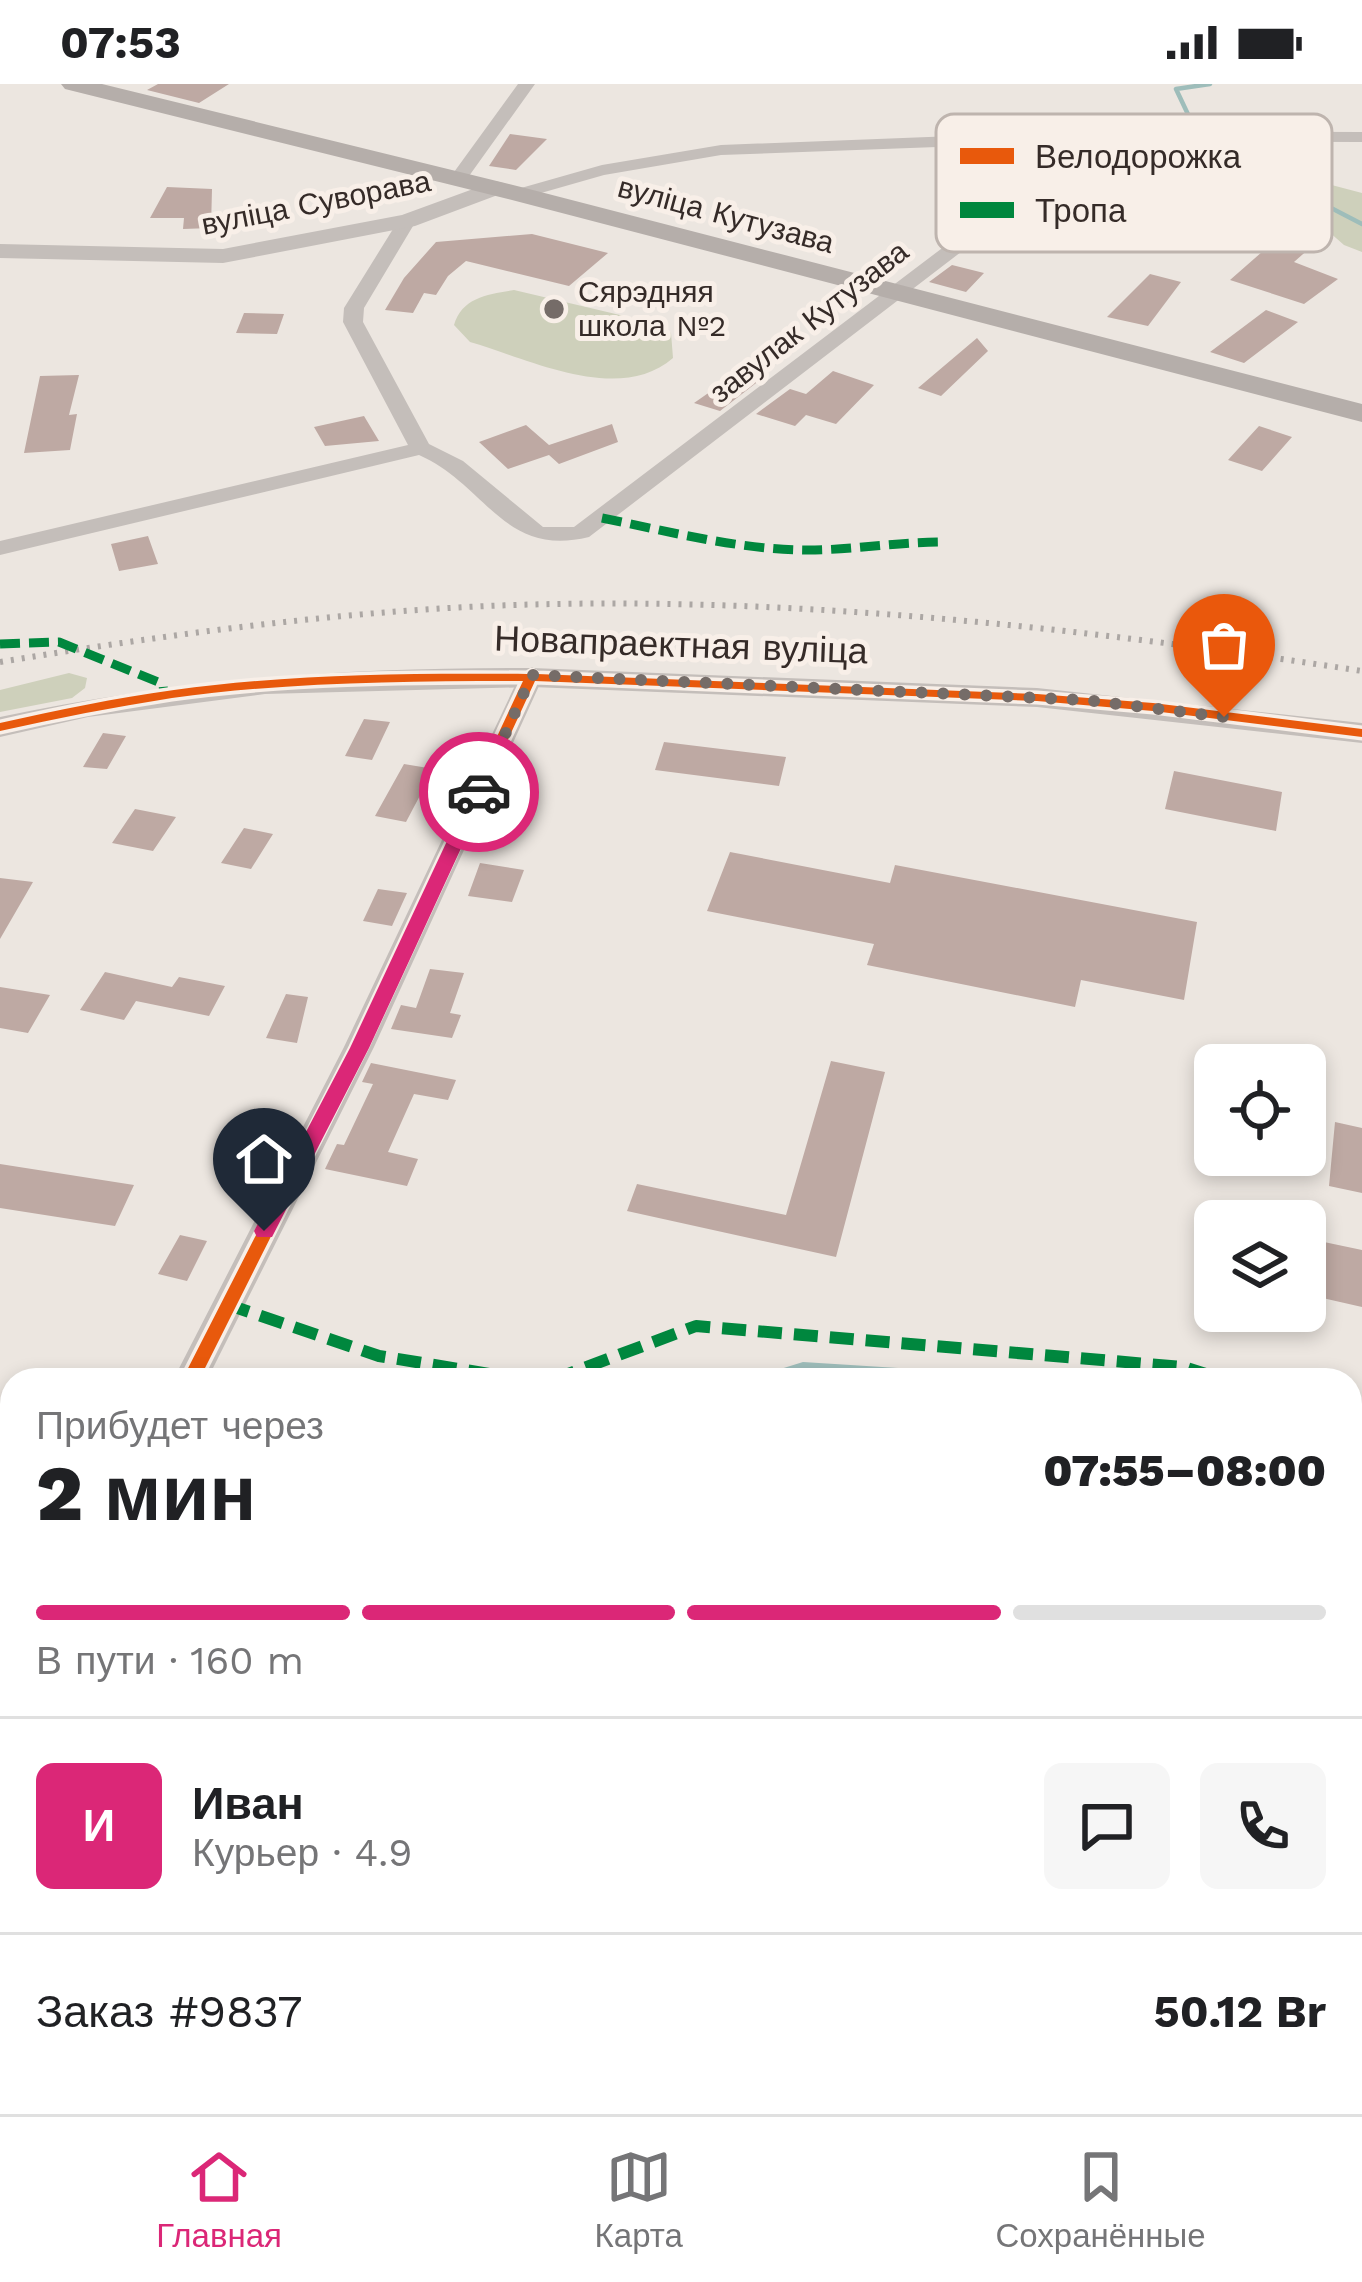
<!DOCTYPE html>
<html lang="ru">
<meta charset="utf-8">
<style>
:root{--surface:#fff;--page:#f6f6f6;--text:#202124;--muted:#757577;--line:#e0e0e0;--accent:#db2777}
body{margin:0;font-family:"Work Sans",sans-serif;background:var(--page);color:var(--text);height:100vh;display:flex;flex-direction:column;font-size:45px;white-space:nowrap}
*{box-sizing:border-box;margin:0}
p{font-size:39px;color:var(--muted)}
.icon{flex:none;width:66px;height:66px;fill:none;stroke:currentColor;stroke-width:2;stroke-linecap:round;stroke-linejoin:round}
.map{position:relative;flex:1;overflow:hidden}
.details{position:absolute;left:0px;top:1284px;width:1362px;height:747px;display:flex;flex-direction:column;background:var(--surface);border-radius:36px 36px 0 0;box-shadow:0 6px 18px #0003}
.details>*{flex:none}
.controls{position:absolute;left:1194px;top:960px;display:grid;gap:24px}
.controls a{display:grid;place-items:center;width:132px;height:132px;border-radius:18px;background:var(--surface);box-shadow:0 6px 18px #0003;font-size:60px}
.pin{position:absolute;display:grid;place-items:center;width:102px;height:102px;color:#fff;margin:-123px -51px;border-radius:50% 50% 50% 0;rotate:-45deg;box-shadow:0 0 12px #0007}
.pin .icon{rotate:45deg}
.courier{position:absolute;display:grid;place-items:center;width:120px;height:120px;margin:-60px;border:9px solid #db2777;border-radius:50%;background:#fff;color:#222;box-shadow:0 3px 15px #0007}
.overview em{font-style:normal;font-weight:800}
.overview div{display:flex;flex-direction:column-reverse}
.overview{display:flex;align-items:center;justify-content:space-between;height:204px;padding:0 36px}
h1{font-size:78px;font-weight:800;line-height:90px}
.bar{display:grid;grid-template-columns:repeat(4,1fr);gap:18px 12px;align-content:center;height:144px;padding:0 36px}
.bar i{height:15px;border-radius:9px;background:var(--line)}
.bar .active{background:var(--accent)}
.bar p{grid-column:span 4}
.line{display:flex;align-items:center;gap:30px;padding:0 36px;border-top:3px solid var(--line)}
.line div{flex:1}
.round{display:grid;place-items:center;flex:none;width:126px;height:126px;border-radius:18px;background:var(--page)}
.status{display:flex;justify-content:space-between;align-items:center;height:84px;padding:0 60px;background:var(--surface);direction:ltr}
.status svg{height:33px;fill:currentColor}
.dock{display:flex;justify-content:space-around;align-items:center;height:168px;border-top:3px solid var(--line);background:var(--surface);font-size:33px;color:var(--muted)}
.dock a{display:grid;justify-items:center;gap:6px}
.dock .active{color:var(--accent)}
.map>svg:first-child{display:block}
.green{fill:#ced0bb}
.water{fill:#9ebdba}
.lines{fill:none;stroke-linecap:round;stroke-linejoin:round}
.stream{stroke:#9ebdba;stroke-width:4.5}
.building{fill:#bea9a3}
.minor{fill:#c4beba;fill-rule:evenodd}
.tertiary{fill:#c4beba;fill-rule:evenodd}
.secondary{fill:#b5aeaa;fill-rule:evenodd}
.rail{stroke:#aca7a4;stroke-width:6;stroke-dasharray:3 8;stroke-linecap:butt}
.quiet-far2{stroke:#00873e;stroke-width:9;stroke-dasharray:20 9;stroke-linecap:butt}
.quiet-far1{stroke:#00873e;stroke-width:12;stroke-dasharray:24 12;stroke-linecap:butt}
.quiet{stroke:#00873e;stroke-width:15;stroke-dasharray:30 15;stroke-linecap:butt}
.cycleway-casing{stroke:#f8efe8;stroke-width:7}
.cycleway{fill:#e8590c;fill-rule:evenodd}
.route{fill:#db2777}
.done{stroke:#756c68;stroke-width:12;stroke-dasharray:0 21.6}
.poi-dot{fill:#756c68;stroke:#f8efe8;stroke-width:4.5}
.labels{text-anchor:middle;stroke-width:10;stroke-linejoin:round;paint-order:stroke}
.far-street-label{font-size:30px;fill:#352b28;stroke:#f8efe8}
.far-poi-label{font-size:30px;fill:#352b28;stroke:#f8efe8;text-anchor:start}
.street-label{font-size:36px;fill:#352b28;stroke:#f8efe8}
.key{fill:#f8efe8;stroke:#beb4ae;stroke-width:3}
.key-label{font-size:33px;fill:#352b28}
</style>
<div class="status"><b>07:53</b><svg viewBox="0 0 49 12"><path d="M0 12V9h3v3zM5 12V6h3v6zM10 12V3h3v9zM15 12V0h3v12zM26 1h20v11H26zM47 4h2v5h-2z"/></svg></div>
<div class="map">
<svg width="1362" height="2030" viewBox="0 0 1362 2030">
<rect width="100%" height="100%" fill="#ece6e0"/>
<path class="green" d="M1170,56H1268L1286,89L1362,109V168L1344,161L1264,91L1175,67Z
M514,206L658,240L671,249L673,274C619,321 529,275 470,258L454,241C462,213 489,210 514,206Z
M69,589L87,594L85,604L72,614L0,628V606Z"/>
<path class="water" d="M803,1278L898,1284L924,1296H745Z"/>
<g class="lines">
<path class="stream" d="M1194,43L1176,5L1210,0
M1202,57L1362,140"/>
</g>
<path class="building" d="M158,0H229L199,19L147,6Z
M510,50L547,55L516,86L489,82Z
M167,103L212,105L211,144L183,145L184,134H150Z
M532,150L608,169L569,202L466,177L448,192L436,211L424,209L413,229L385,226L404,194L436,158Z
M1279,153L1311,163L1294,178L1338,195L1304,220L1230,196Z
M952,181L984,189L966,208L929,198Z
M1150,190L1181,198L1148,242L1107,233Z
M1266,226L1298,238L1244,279L1210,268Z
M244,229L284,230L277,250L236,249Z
M977,254L988,267L941,312L918,304Z
M833,287L874,301L836,340L806,331L795,342L756,330L790,305L806,310Z
M737,289L760,296L720,327L694,319Z
M79,291L69,331L77,330L70,366L24,369L40,292Z
M364,332L379,357L325,362L314,343Z
M612,340L618,358L559,380L549,371L508,385L479,358L526,341L549,361Z
M1259,342L1292,353L1262,387L1228,376Z
M148,452L158,480L119,487L111,460Z
M364,635L390,638L372,676L345,672Z
M103,649L126,652L107,685L83,683Z
M664,658L786,673L779,702L655,686Z
M404,680L434,685L406,738L375,732Z
M1174,687L1282,708L1276,747L1165,725Z
M135,725L176,733L153,767L112,759Z
M244,744L273,750L251,785L221,779Z
M730,768L890,799L895,781L1197,838L1184,916L1081,896L1075,923L867,881L874,860L707,827Z
M480,779L524,786L512,818L468,812Z
M0,794L33,798L0,855Z
M378,805L407,809L392,842L363,837Z
M430,885L464,889L450,929L461,931L452,954L391,945L401,921L416,924Z
M105,888L172,903L179,893L225,902L209,932L136,917L124,936L80,926Z
M0,903L50,911L28,949L0,944Z
M286,910L308,913L297,959L266,954Z
M831,977L885,988L836,1173L627,1127L637,1100L786,1131Z
M371,979L456,996L448,1016L414,1010L388,1068L418,1075L407,1102L325,1085L337,1060L344,1061L373,1000L362,998Z
M1335,1038L1362,1044V1109L1329,1102Z
M0,1080L134,1101L115,1142L0,1124Z
M180,1151L207,1157L187,1197L158,1190Z
M1305,1154L1362,1166V1223L1305,1210Z"/>
<g class="lines">
<path class="minor" d="M518,0H535L464,99H452L449,95Z
M1083,47L1362,48V58L1093,57L1094,63L1081,76L589,453C503,474 487,401 419,371L0,471V457L408,361L343,238L344,224L398,137L407,131L416,137L364,224L363,238L429,360L463,377L543,443H574L1069,68L1075,58L721,71L604,91L520,115L511,110L514,106L602,81L721,61Z
M532,583L544,591L374,963L207,1296H173L344,963L520,591Z"/>
<path class="tertiary" d="M495,97L503,99V109L415,142L223,179L0,174V160L223,165L402,131Z
M532,584L1037,604L1362,639V659L1037,623L532,603L265,610L88,633L0,653V633C177,595 352,583 532,584Z"/>
<path class="secondary" d="M61,0H102L529,105L1362,320V338L512,116L65,5Z"/>
<path class="rail" d="M0,578C170,550 341,527 513,521C799,512 1081,544 1362,587"/>
<path class="quiet-far2" d="M602,434C672,448 743,467 815,466C858,465 901,458 946,458
M0,560L59,558L163,600L164,612"/>
<path class="quiet-far1" d="M226,1220L379,1272L527,1296
M552,1296L696,1242L1184,1283L1224,1296"/>
<path class="quiet" d="M1350,1334L1362,1337
M0,1502L12,1503
M0,1599L12,1584
M645,2019L674,2030
M1008,2019L1012,2030"/>
<g class="cycleway-casing">
<path id="cycleway" d="M532,587L537,590L1037,610L1153,619L1362,645V653L1153,627L1037,617L535,597L366,963L199,1296H182L352,963L523,597C406,597 288,598 172,614C114,623 57,634 0,647V639C58,626 115,614 174,606C291,590 409,589 527,590Z"/>
</g>
<use href="#cycleway" class="cycleway"/>
</g>
<path class="route" d="M479,702L487,708L369,964L272,1153H257L254,1147L350,964L470,708Z"/>
<g class="lines">
<path class="done" d="M479,708L532,591L1085,616L1224,633"/>
</g>
<circle class="poi-dot" cx="554" cy="225" r="12"/>
<g class="labels">
<g class="far-street-label">
<text transform="translate(316 119) rotate(-11)" y="10">вуліца Суворава</text>
<text transform="translate(726 131) rotate(15)" y="10">вуліца Кутузава</text>
<text transform="translate(809 238) rotate(-38)" y="10">завулак Кутузава</text>
</g>
<g class="far-poi-label">
<text x="578" y="218">Сярэдняя<tspan x="578" dy="34">школа №2</tspan></text>
</g>
<g class="street-label">
<text transform="translate(681 560) rotate(2)" y="13">Новапраектная вуліца</text>
</g>
</g>
<rect x="936" y="30" width="396" height="138" rx="18" class="key"/>
<rect x="960" y="64" width="54" height="16" fill="#e8590c"/>
<rect x="960" y="118" width="54" height="16" fill="#00873e"/>
<g class="key-label">
<text x="1035" y="84">Велодорожка</text>
<text x="1035" y="138">Тропа</text>
</g>
</svg>
<div class="controls">
<a><svg class="icon" aria-label="locate" viewBox="0 0 24 24"><circle cx="12" cy="12" r="6"/><path d="M12 2v4M12 18v4M2 12h4M18 12h4"/></svg></a>
<a><svg class="icon" aria-label="layers" viewBox="0 0 24 24"><path d="M12 4l9 5-9 5-9-5zM3 14l9 5 9-5"/></svg></a>
</div>
<div class="pin" style="left:1224px;top:633px;background:#ea580c"><svg class="icon" aria-label="bag" viewBox="0 0 24 24"><path d="M5 8h14l-1 12H6zM9 8a3 3 0 0 1 6 0"/></svg></div>
<div class="pin" style="left:264px;top:1147px;background:#1f2937"><svg class="icon" aria-label="home" viewBox="0 0 24 24"><path d="M3 11l9-7 9 7M6 9v11h12V9"/></svg></div>
<div class="courier" style="left:479px;top:708px"><svg class="icon" aria-label="car" viewBox="0 0 24 24"><path d="M5 17H2v-5l4-1 3-4h7l3 4 3 1v5h-3M9 17h6M6 11h13"/><circle cx="7" cy="17" r="2"/><circle cx="17" cy="17" r="2"/></svg></div>
<section class="details">
<div class="overview"><div><h1>2 мин</h1><p>Прибудет через</p></div><em>07:55–08:00</em></div>
<div class="bar"><i class="active"></i><i class="active"></i><i class="active"></i><i></i><p>В пути · 160 m</p></div>
<div class="line" style="height:216px"><b class="round" style="background:var(--accent);color:#fff">И</b><div><b>Иван</b><p>Курьер · 4.9</p></div><a class="round"><svg class="icon" aria-label="chat" viewBox="0 0 24 24"><path d="M4 5h16v11H9l-5 4z"/></svg></a><a class="round"><svg class="icon" aria-label="phone" viewBox="0 0 24 24"><path d="M5 4h4l2 5-3 2q2 4 5 5l2-3 5 2v4C11 20 4 13 5 4z"/></svg></a></div>
<div class="line" style="height:156px"><div>Заказ #9837</div><b>50.12 Br</b></div>
</section>
</div>
<nav class="dock">
<a class="active"><svg class="icon" aria-label="home" viewBox="0 0 24 24"><path d="M3 11l9-7 9 7M6 9v11h12V9"/></svg>Главная</a>
<a><svg class="icon" aria-label="map" viewBox="0 0 24 24"><path d="M3 6l6-2 6 2 6-2v14l-6 2-6-2-6 2zM9 4v14M15 6v14"/></svg>Карта</a>
<a><svg class="icon" aria-label="saved" viewBox="0 0 24 24"><path d="M7 4h10v16l-5-4-5 4z"/></svg>Сохранённые</a>
</nav>
